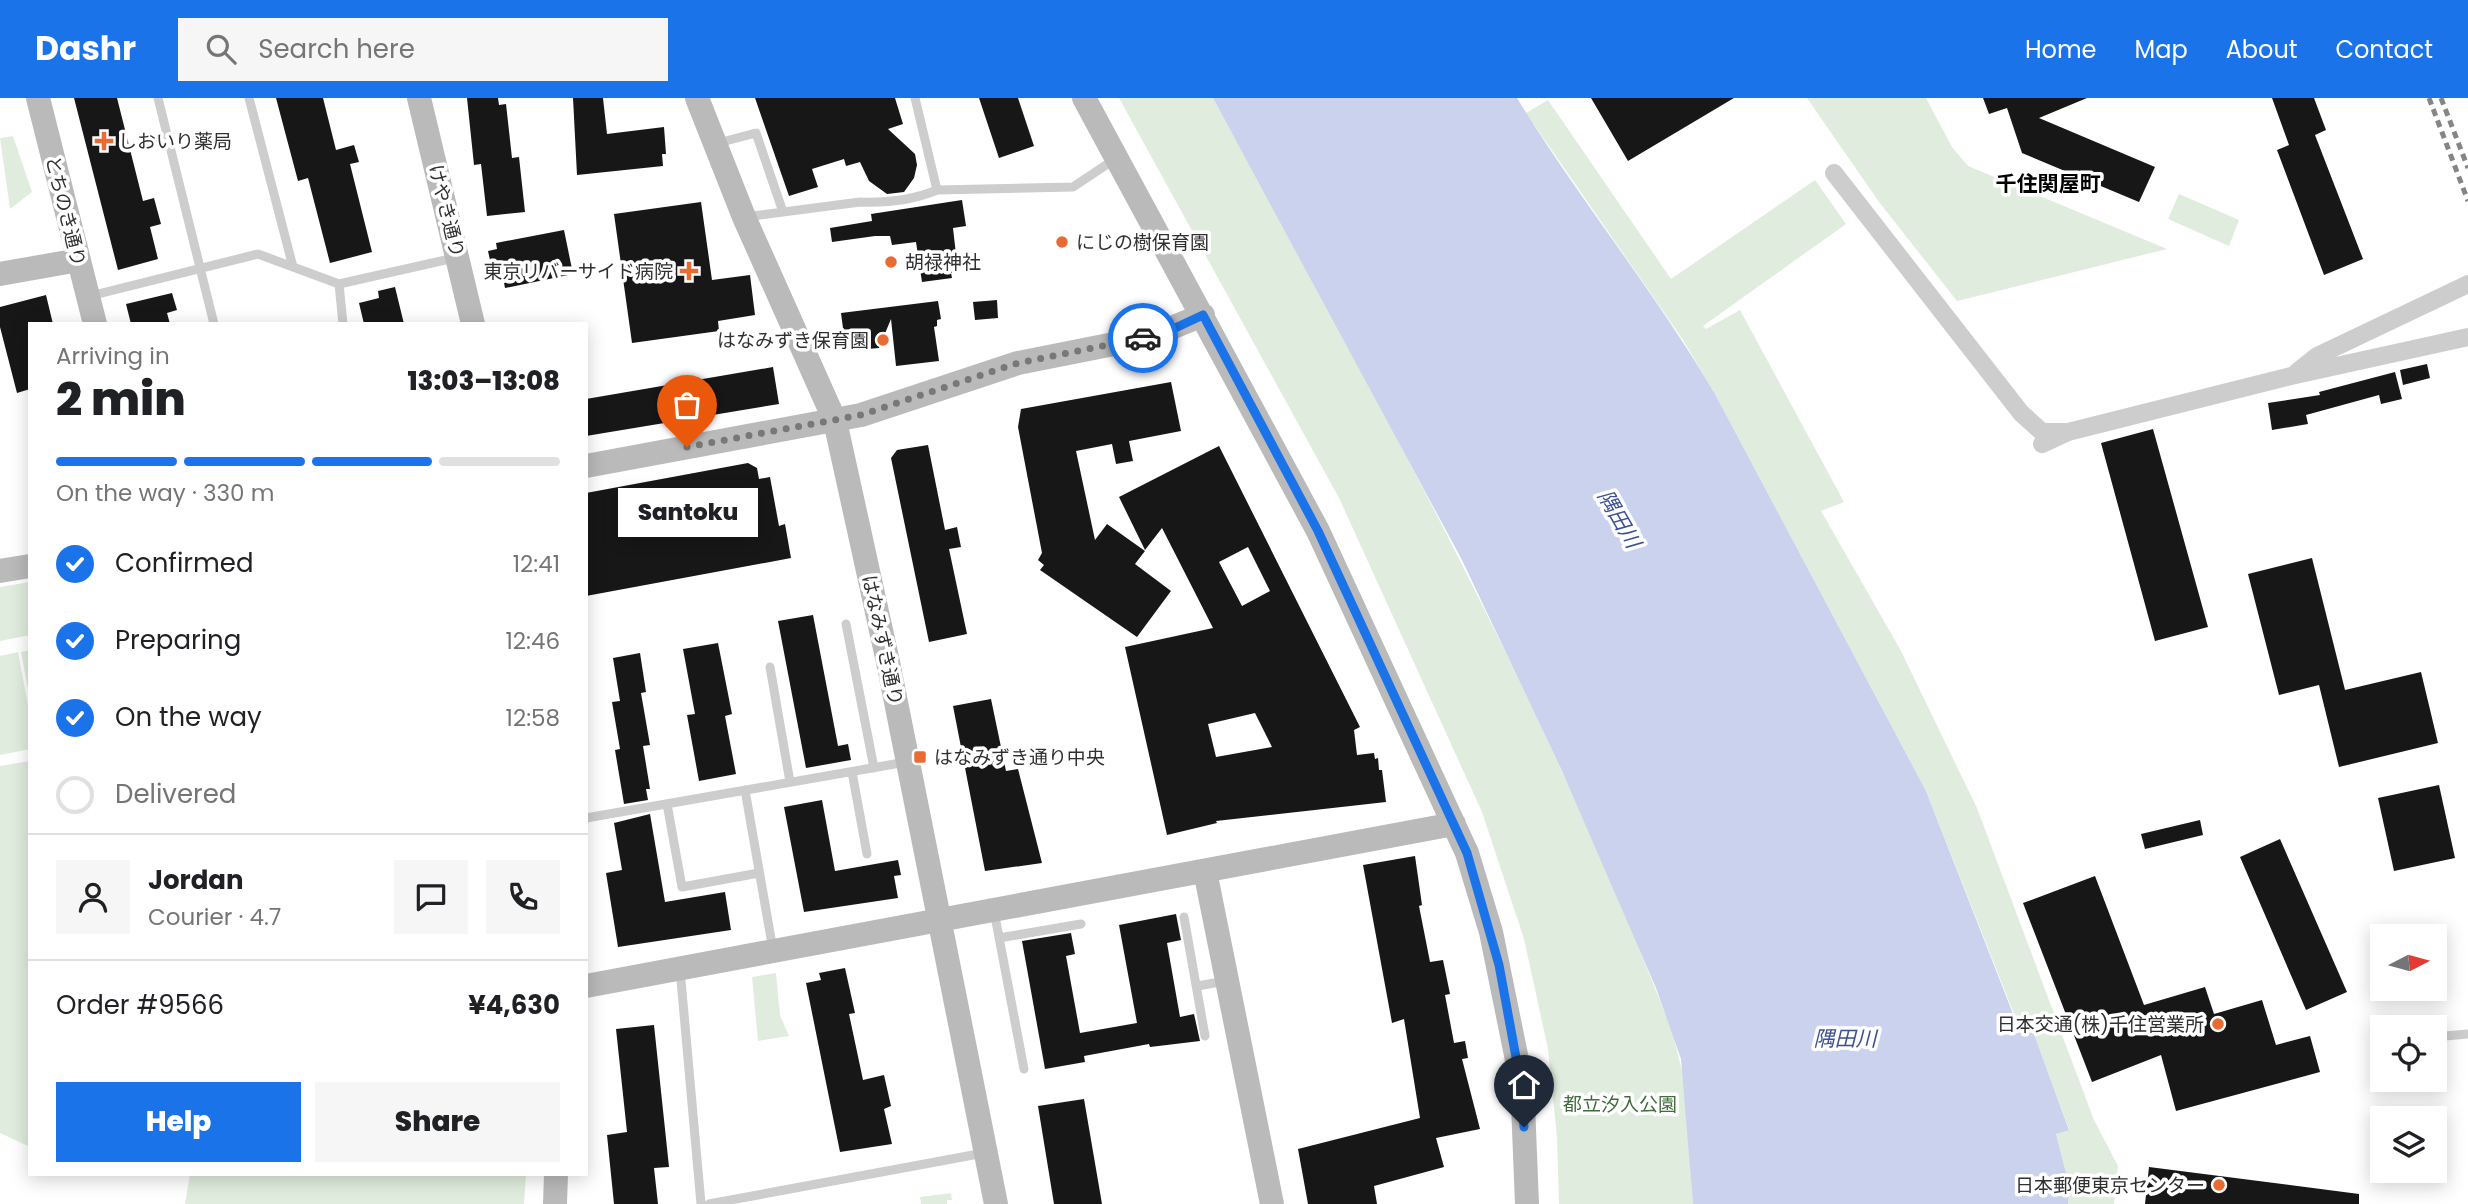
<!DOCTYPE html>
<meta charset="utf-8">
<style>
:root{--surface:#fff;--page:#f6f6f6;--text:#202124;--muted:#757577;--line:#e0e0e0;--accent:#1a73e8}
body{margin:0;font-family:Poppins,"Noto Sans JP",sans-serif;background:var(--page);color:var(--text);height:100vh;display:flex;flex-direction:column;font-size:26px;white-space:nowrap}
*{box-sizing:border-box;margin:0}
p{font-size:23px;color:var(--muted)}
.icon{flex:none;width:38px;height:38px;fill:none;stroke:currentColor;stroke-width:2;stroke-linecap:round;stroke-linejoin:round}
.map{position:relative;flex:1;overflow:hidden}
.drawer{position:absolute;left:28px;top:224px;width:560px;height:854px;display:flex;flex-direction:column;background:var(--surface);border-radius:0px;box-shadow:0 4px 18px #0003}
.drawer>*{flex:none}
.needle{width:46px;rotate:84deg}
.tools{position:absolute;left:2370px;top:826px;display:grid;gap:14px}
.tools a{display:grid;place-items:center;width:77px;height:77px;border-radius:0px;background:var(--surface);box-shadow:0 4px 18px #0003;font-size:35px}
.pin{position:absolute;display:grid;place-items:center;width:60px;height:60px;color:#fff;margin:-72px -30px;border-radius:50% 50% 50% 0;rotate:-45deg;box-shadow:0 0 7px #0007}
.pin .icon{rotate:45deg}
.courier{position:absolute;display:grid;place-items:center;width:70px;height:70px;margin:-35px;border:5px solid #1a73e8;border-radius:50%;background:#fff;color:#222;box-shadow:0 2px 9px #0007}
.bubble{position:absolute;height:49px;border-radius:0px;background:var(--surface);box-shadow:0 4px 18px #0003;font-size:23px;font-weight:800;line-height:49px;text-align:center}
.summary em{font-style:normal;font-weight:800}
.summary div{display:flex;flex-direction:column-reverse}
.summary{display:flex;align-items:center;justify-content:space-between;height:119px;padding:0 28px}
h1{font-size:46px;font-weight:800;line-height:52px}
.bar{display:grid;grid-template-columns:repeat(4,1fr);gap:10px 7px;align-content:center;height:84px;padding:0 28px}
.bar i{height:9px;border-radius:5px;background:var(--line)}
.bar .on{background:var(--accent)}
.bar p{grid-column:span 4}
.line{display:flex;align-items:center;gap:18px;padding:0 28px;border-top:2px solid var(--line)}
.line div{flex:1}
.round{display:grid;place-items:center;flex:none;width:74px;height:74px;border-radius:0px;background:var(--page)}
ol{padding:0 28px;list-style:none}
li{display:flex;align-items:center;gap:21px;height:77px}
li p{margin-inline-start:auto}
li .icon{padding:7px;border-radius:50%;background:var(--accent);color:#fff;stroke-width:4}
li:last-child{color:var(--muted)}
li i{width:38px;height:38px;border:4px solid var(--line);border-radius:50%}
.button{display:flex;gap:14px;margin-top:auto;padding:14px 28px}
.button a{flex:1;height:80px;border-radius:0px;background:var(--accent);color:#fff;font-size:28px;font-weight:800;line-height:80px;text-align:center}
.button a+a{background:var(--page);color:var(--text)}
header{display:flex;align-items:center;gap:42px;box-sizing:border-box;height:98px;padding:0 35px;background:var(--accent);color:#fff}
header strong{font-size:33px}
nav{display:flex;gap:38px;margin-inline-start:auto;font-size:24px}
.search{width:490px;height:63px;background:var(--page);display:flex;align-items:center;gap:18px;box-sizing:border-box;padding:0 24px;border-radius:0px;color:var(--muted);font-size:26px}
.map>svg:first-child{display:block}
.green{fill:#e0edde}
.water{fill:#cad2ed}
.building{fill:#171717;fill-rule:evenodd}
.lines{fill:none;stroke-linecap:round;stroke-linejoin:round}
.lane{stroke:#cdcdcd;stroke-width:9}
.street{stroke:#cdcdcd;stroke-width:18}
.secondary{stroke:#bababa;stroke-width:24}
.rail{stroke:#858585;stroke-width:5;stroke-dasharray:7 5;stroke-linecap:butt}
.done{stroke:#787878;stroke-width:7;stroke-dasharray:0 12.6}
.route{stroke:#1a73e8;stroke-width:9}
.poi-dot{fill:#e76b32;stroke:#fff;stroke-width:2.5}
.labels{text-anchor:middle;stroke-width:7;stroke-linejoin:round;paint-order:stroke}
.poi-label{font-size:19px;fill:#303030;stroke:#fff;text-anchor:start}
.street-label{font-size:19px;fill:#303030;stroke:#fff}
.park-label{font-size:19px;fill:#406d3c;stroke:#fff}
.neighbourhood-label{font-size:21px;font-weight:bold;fill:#000;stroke:#fff}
.water-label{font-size:21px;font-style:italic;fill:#3c5094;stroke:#fff}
</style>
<header>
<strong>Dashr</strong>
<div class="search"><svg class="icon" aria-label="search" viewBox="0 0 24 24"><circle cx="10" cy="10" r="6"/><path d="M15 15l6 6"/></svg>Search here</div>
<nav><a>Home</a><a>Map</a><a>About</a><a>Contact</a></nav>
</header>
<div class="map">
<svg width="2468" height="1106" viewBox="0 0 2468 1106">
<rect width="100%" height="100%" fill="#fff"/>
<path class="green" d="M1119,0H1213C1380,305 1548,610 1673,936L1684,981L1693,1106H1559L1557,1040L1548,951L1524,841L1482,714L1339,400Z
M1807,0H1926L1952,49L1968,68L2167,151L1957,203L1879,104Z
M1548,2L1671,181L1815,82L1846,126L1703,228L1706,231L1740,212L1844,404L1821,413L1900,551L1977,710L2094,1022L2118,1068L2114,1106H2068L2070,1090L2056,1036L2069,1031L2027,918L2016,921L1926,693L1715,296L1683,242L1526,15Z
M13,38L32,94L10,111L0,40Z
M2179,96L2239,122L2229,148L2168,121Z
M30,484V537L0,543V489Z
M30,552V601L21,554Z
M18,554L30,619V651L0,657V558Z
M30,663V1049L0,1035V668Z
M776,875L780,917L789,938L758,943L752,879Z
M190,1076H526L524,1106H185Z
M951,1095L952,1102H947V1106H921L920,1099Z"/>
<path class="water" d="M1213,0H1517C1579,101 1655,194 1715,296L1926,693L2015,921L2027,917L2069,1032L2056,1036L2070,1090L2068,1106H1693L1681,961L1656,890L1562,673L1462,462Z"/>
<path class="building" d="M74,0H117L143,103L154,100L161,126L150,129L158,161L118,172Z
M276,0H323L336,52L354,47L359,64L350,66L372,154L330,165L308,80L298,83Z
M467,0H498L499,7L506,6L512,60L519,59L525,114L487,118L481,66L474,67Z
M573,0H603L607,36L664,29L666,56H662L663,68L577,77Z
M755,0H895L903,26L888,31L915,56L917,67L914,80L904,94L887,96L869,83L860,64L846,68L844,61L812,71L818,89L789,98Z
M979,0H1018L1034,48L999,60Z
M1591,0H1734L1628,63Z
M1983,0H2087L2039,20L2155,69L2139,104L2022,55L2007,10L1989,16Z
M2272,0H2314L2326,32L2315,37L2363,161L2324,177L2277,52L2289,47Z
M962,102L966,128L953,130L958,174L951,175L952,180L922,184L916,144L892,147L890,138H875L832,144L830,130L872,123L871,116Z
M701,104L712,182L750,177L755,217L718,223L719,233L632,245L614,116Z
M564,132L573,176L505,190L501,169L492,171L488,153L497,151L496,145Z
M395,189L404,226H364L359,205L379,200L378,193Z
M172,195L177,212L167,215L170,226H131L126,206Z
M46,197L53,226H30V291L17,295L0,229V209Z
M997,202L998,220L975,222L973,204Z
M938,203L941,221L937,222V228L934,229L939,263L896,268L891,221L879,250L846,253L841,215Z
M2427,266L2430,280L2403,287L2400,272Z
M773,269L779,306L586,338V301Z
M2395,274L2402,301L2381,306L2379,297L2306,317L2308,326L2272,332L2268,305L2320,297L2319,294Z
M1171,284L1181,333L1129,343L1133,363L1116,366L1112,346L1076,353L1095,442L1107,426L1145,453L1135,466L1171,493L1137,539L1040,472L1044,467L1038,462L1042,455L1018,329L1021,311Z
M2153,331L2208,529L2155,543L2101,345Z
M928,347L945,432L957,429L961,449L949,451L967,536L929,544L891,360L897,352Z
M1219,348L1360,629L1354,632L1357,657L1374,655L1375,661L1378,660L1379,672H1382L1386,704L1216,723L1217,725L1167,737L1125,549L1213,530L1162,430L1145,452L1119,399ZM1248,449L1270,493L1242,508L1219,464ZM1255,615L1272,649L1216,659L1208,626Z
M748,365L757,370L759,381L770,379L779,428L785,426L791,460L586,498V395Z
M2312,460L2345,592L2421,574L2438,645L2339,669L2319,587L2279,597L2248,476Z
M813,517L838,648L848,646L851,662L806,670L778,523Z
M718,545L732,616L725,618L736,676L699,683L687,617L695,616L683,551Z
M640,555L646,594L641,595L650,647L643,648L650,691H646L648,702L624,706L615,652L620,651L612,604L620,603L613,560Z
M991,601L1006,673L1018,671L1042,765L985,773L953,608Z
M2439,687L2455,760L2394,773L2378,700Z
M822,702L835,773L898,762L901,777L894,778L898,800L804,814L784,709Z
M650,716L665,804L725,794L731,832L618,849L606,775L622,772L614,725Z
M2200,722L2203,737L2145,751L2141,736Z
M2280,741L2347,894L2306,912L2240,759Z
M1415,758L1422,807L1419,808L1430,864L1443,862L1450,896L1445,897L1454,945L1465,943L1468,960L1462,961L1480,1031L1436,1040L1444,1069L1374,1088L1377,1106H1308L1298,1051L1420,1020L1404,921L1392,925L1363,767Z
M2095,778L2144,907L2205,889L2214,916L2262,902L2276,947L2310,938L2320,974L2176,1013L2161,957L2092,984L2023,805Z
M1176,816L1181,842L1167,845L1180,919L1194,916L1200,943L1150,949L1149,946L1084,958L1085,964L1045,971L1022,843L1071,835L1075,856L1066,858L1080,935L1137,925L1119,827Z
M845,870L855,915L849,916L863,982L884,977L891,1008L884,1011L892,1046L840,1054L806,885L821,882L819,875Z
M654,927L669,1069L654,1070L658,1106H614L607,1037L627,1034L616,931Z
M1084,1001L1102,1106H1054L1038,1008Z
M2149,1069L2359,1096V1106H2145Z"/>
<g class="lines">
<path class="lane" d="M158,0L214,226
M249,0L293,169
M915,0L937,92
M718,45L756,35L783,114
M745,119L860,104C886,105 913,102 937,92L1073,89L1115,61
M339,186L343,226
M90,198L258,156L339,186L454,160
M846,526L874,670
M770,569L790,684
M852,674L867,756
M745,692L773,852
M667,706L682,789L759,775
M586,720L906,664
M994,813L1024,971
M1184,819L1205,938
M999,840L1081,826
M680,871L701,1106
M1197,888L1226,883
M2434,939L2468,936
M709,1106L984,1055"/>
<path class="street" d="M1834,75L2021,315L2042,334H2064
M2297,274L2317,258L2468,186
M2042,346L2068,334L2291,278L2468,239"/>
<path class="secondary" d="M38,0L95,226
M419,0L473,226
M697,0L744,119L835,323L888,564L996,1106
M1084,0L1318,433L1467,755L1491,834L1516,957L1523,1006L1527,1106
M0,176L79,162
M586,368L861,317L1018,265L1149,239L1203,217
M0,473L30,468
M1205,773L1272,1106
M586,888L1454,726
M555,1106L556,1076"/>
<path class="rail" d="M2429,0L2468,103
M2441,0L2468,70"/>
</g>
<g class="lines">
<path class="done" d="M687,349L861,317L1018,265L1143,240"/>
<path class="route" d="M1143,240L1173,231L1203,217L1318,433L1467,755L1499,867L1520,981L1524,1029"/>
</g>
<g class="poi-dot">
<path d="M100.5 32.5h7v7h7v7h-7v7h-7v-7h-7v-7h7z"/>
<circle cx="1062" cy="144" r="7"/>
<circle cx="891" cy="164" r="7"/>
<path d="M685.5 162.5h7v7h7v7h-7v7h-7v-7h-7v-7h7z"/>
<circle cx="883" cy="242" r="7"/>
<rect x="913" y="652" width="14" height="14" rx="3.5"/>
<circle cx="2218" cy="926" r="7"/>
<circle cx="2219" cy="1087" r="7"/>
</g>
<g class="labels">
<g class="poi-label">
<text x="118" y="50">しおいり薬局</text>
<text x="1076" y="151">にじの樹保育園</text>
<text x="905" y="171">胡禄神社</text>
<text x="673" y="180" text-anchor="end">東京リバーサイド病院</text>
<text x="869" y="249" text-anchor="end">はなみずき保育園</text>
<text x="934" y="666">はなみずき通り中央</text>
<text x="2204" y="933" text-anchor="end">日本交通(株)千住営業所</text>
<text x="2205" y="1094" text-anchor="end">日本郵便東京センター</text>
</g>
<g class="street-label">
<text transform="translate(66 113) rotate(76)" y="7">とちのき通り</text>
<text transform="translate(447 113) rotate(76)" y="7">けやき通り</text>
<text transform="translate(883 542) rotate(78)" y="7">はなみずき通り</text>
</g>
<g class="park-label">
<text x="1620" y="1013">都立汐入公園</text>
</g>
<g class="neighbourhood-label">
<text x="2048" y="93">千住関屋町</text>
</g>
<g class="water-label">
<text transform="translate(1619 421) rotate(60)" y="7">隅田川</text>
<text x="1845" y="948">隅田川</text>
</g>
</g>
</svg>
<div class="tools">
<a><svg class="needle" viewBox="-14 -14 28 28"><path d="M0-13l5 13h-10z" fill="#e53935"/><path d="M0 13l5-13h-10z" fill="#757577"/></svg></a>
<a><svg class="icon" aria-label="locate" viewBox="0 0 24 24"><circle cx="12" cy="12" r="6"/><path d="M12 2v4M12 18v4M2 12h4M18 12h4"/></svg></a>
<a><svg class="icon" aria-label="layers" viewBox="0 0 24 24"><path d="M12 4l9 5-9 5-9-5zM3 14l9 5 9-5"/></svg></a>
</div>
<div class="pin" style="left:687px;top:349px;background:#ea580c"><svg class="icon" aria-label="bag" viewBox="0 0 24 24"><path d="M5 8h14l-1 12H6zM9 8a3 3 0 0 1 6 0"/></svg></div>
<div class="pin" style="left:1524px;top:1029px;background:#1f2937"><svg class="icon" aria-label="home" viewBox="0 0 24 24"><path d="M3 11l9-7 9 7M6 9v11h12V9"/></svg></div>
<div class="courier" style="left:1143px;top:240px"><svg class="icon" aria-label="car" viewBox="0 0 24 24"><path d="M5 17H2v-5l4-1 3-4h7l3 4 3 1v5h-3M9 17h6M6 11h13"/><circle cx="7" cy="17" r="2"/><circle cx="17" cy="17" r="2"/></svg></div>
<div class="bubble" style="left:618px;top:390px;width:140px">Santoku</div>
<section class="drawer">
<div class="summary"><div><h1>2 min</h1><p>Arriving in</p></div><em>13:03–13:08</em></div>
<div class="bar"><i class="on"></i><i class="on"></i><i class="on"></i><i></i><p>On the way · 330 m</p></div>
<ol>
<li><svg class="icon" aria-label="check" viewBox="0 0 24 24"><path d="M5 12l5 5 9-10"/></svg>Confirmed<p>12:41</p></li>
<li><svg class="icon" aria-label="check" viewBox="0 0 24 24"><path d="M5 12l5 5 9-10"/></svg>Preparing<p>12:46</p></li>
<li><svg class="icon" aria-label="check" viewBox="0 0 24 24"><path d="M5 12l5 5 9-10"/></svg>On the way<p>12:58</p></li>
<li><i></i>Delivered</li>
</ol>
<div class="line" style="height:126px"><a class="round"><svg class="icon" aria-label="person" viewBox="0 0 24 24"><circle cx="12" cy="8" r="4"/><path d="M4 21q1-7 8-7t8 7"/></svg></a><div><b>Jordan</b><p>Courier · 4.7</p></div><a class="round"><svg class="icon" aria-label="chat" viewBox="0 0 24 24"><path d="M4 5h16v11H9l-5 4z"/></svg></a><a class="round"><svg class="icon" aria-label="phone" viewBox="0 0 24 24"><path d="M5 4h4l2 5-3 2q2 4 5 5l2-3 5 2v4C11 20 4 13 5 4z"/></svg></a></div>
<div class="line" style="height:91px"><div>Order #9566</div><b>¥4,630</b></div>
<div class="button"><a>Help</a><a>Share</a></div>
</section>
</div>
